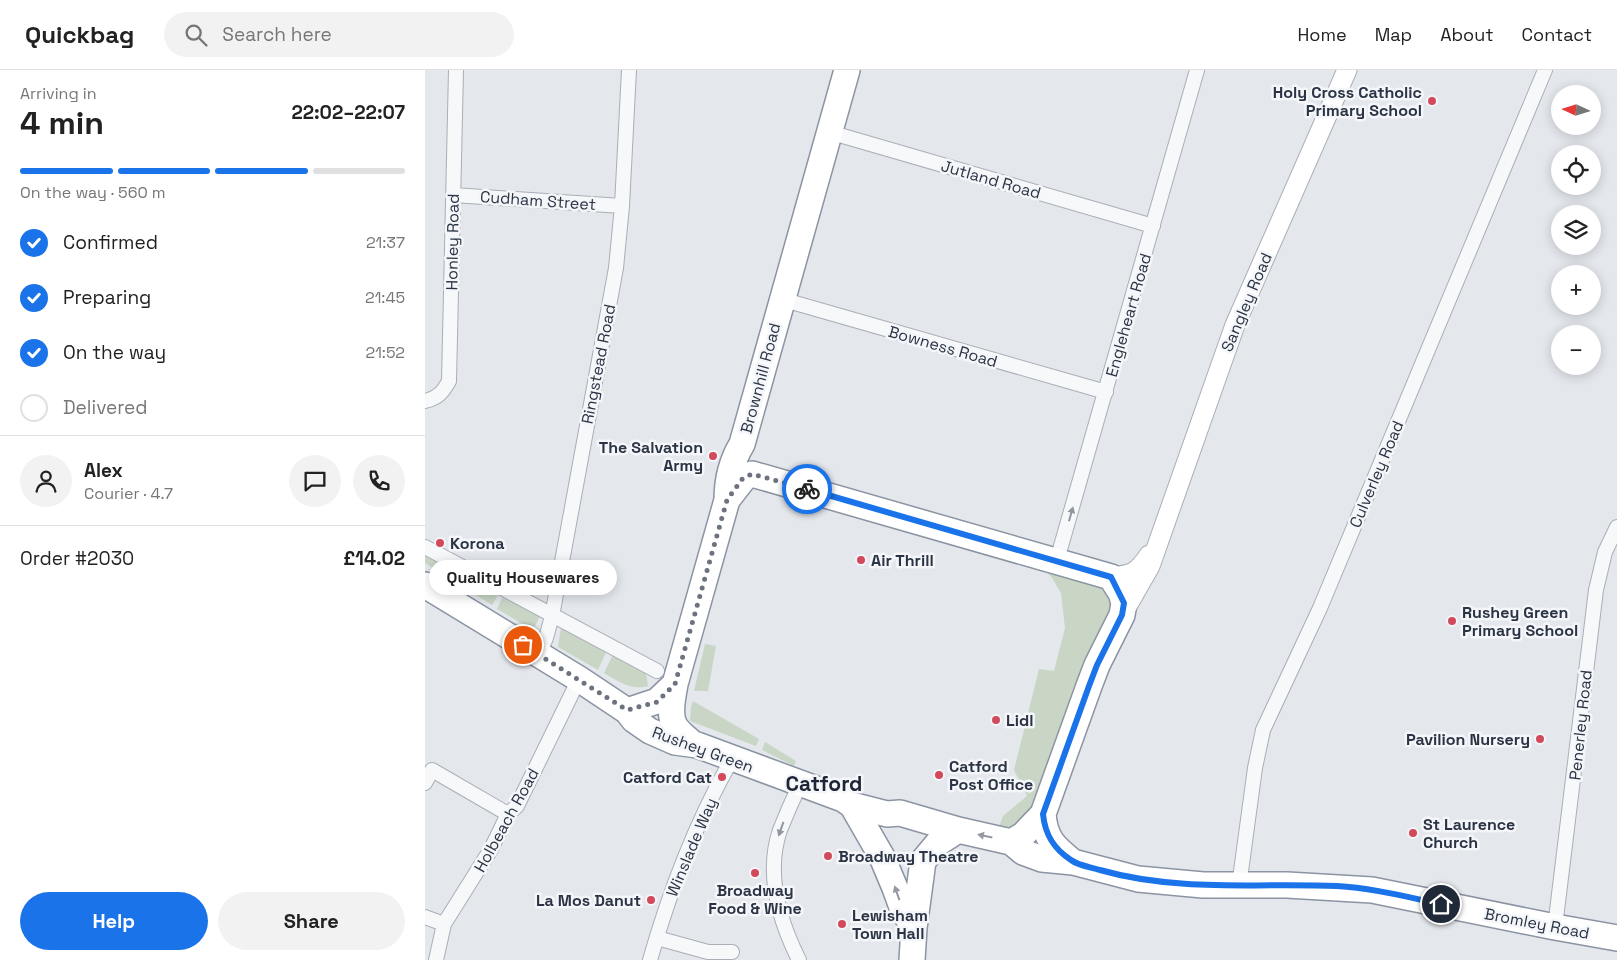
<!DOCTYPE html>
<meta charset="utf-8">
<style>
:root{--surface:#fff;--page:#f2f2f2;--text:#222;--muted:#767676;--line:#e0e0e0;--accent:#1a73e8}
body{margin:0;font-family:"Space Grotesk",sans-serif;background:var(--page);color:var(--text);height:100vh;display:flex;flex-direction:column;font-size:19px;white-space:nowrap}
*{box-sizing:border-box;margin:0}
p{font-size:16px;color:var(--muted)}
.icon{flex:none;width:28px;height:28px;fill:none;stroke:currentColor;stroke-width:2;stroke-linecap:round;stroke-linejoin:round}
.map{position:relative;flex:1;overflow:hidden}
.drawer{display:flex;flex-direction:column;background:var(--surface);width:425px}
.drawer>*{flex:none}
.needle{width:32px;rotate:274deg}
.fabs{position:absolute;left:1126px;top:15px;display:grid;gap:10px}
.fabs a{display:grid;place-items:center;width:50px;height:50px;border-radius:50%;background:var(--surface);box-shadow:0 2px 12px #0003;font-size:25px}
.pin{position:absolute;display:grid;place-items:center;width:42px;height:42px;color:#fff;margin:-21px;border:2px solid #fff;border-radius:50%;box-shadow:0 1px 5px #0007}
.courier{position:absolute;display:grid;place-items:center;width:50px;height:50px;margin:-25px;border:4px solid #1a73e8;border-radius:50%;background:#fff;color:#222;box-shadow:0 1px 6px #0007}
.bubble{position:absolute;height:35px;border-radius:18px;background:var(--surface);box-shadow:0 2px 12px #0003;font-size:16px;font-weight:700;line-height:35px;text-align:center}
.summary em{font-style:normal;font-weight:700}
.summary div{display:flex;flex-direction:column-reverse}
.summary{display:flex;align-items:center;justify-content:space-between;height:85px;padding:0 20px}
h1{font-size:32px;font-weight:700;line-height:38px}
.bar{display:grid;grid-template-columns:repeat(4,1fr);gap:8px 5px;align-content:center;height:60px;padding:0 20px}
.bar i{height:6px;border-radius:4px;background:var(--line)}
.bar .current{background:var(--accent)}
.bar p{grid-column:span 4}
.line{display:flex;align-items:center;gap:12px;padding:0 20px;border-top:1px solid var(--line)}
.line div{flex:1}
.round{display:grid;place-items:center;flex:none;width:52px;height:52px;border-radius:26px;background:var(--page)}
ol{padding:0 20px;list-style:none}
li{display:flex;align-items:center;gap:15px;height:55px}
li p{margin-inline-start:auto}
li .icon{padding:5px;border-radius:50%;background:var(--accent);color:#fff;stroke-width:4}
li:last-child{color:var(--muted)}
li i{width:28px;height:28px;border:2px solid var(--line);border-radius:50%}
.primary-button{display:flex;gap:10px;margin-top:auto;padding:10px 20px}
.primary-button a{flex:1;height:58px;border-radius:30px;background:var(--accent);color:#fff;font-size:20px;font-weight:700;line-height:58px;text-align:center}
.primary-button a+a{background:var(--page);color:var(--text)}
header{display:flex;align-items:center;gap:30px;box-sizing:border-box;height:70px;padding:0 25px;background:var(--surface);border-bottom:1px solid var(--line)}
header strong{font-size:24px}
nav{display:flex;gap:28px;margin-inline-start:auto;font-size:18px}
.search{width:350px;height:45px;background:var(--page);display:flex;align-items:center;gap:12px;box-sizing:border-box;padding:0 18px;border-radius:28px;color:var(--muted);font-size:19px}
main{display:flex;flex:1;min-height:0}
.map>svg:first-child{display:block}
.green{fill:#c9d6c5}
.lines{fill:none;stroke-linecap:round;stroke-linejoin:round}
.street-casing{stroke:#a9aeb7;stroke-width:16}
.secondary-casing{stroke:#a9aeb7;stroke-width:21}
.highway-casing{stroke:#8b94a3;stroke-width:28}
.street{stroke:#f7f8fa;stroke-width:14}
.secondary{stroke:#fff;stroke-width:19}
.highway{stroke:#fff;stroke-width:25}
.oneway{fill:#9196a0}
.oneway2{fill:#959aa2}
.done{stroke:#6c737f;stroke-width:5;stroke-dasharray:0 9}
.route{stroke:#1a73e8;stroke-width:6}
.poi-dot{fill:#d1495b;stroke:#f4f6f9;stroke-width:2}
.labels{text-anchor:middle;stroke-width:5;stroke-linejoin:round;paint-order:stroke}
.poi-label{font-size:16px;font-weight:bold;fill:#2b3445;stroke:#f4f6f9;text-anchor:start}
.street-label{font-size:16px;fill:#2b3445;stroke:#f4f6f9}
.district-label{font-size:21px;font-weight:bold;fill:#1d2536;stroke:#f4f6f9}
</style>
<header>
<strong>Quickbag</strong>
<div class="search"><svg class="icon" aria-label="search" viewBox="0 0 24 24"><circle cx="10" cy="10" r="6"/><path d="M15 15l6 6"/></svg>Search here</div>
<nav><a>Home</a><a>Map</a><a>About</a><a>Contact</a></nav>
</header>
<main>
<section class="drawer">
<div class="summary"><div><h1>4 min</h1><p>Arriving in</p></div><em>22:02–22:07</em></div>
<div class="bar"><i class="current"></i><i class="current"></i><i class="current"></i><i></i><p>On the way · 560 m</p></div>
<ol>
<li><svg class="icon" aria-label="check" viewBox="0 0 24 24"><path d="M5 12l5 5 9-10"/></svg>Confirmed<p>21:37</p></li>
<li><svg class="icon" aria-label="check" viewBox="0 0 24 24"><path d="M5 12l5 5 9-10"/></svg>Preparing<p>21:45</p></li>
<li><svg class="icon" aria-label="check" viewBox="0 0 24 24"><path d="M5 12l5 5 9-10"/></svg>On the way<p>21:52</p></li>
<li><i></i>Delivered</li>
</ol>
<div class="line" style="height:90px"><a class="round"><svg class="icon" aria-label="person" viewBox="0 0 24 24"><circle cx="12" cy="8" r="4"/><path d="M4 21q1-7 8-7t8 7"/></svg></a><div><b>Alex</b><p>Courier · 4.7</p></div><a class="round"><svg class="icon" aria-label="chat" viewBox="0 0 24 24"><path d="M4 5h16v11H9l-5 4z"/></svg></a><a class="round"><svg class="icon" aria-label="phone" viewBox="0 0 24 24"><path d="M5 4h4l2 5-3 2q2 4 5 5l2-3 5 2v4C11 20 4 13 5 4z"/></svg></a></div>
<div class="line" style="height:65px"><div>Order #2030</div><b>£14.02</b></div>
<div class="primary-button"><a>Help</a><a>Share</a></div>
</section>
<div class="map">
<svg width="1192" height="890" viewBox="0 0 1192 890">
<rect width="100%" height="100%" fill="#e4e7ec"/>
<path class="green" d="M0,483L30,501L26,509L0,493Z
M617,496L673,514L681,524L685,534L686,545L684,553L663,583L605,752L590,761L574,757L578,746L602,726L589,700L614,599L629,601L640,558L636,523L627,508Z
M35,505L73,525L67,535L30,512Z
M77,528L115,546L108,560L72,539Z
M136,557L182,580L173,600L133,577Z
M280,574L291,576L283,621H269Z
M188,584L215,598L221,603L223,616C206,621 193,611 179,603Z
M268,631L334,669L331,676L265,651L266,637Z
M340,672L371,691L369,696L337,680Z"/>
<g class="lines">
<g class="street-casing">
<path id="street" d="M404,62L728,156
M28,125L197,136
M356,229L681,322
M0,331C13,328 18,322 24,311L31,0
M0,477L232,601
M632,490L772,0
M114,584L121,568L127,546L191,198L197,136L204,0
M0,713L7,700L83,744
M814,816L830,698L838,660L895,538L1120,0
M0,847L19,854
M1130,857L1171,520L1180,482L1192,457
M232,868L283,882H307
M11,890L19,854L66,779L83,744L92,736L154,609
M225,890C245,820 271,752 307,689
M374,890C354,850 340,804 355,760C361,745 368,729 375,714"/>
</g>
<g class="secondary-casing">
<path id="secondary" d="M686,507C707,505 712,503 724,485
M697,545L725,496L810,255L922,0"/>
</g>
<g class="highway-casing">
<path id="highway" d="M302,430L319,408L327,404L686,507L696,523L699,533L697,545L672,595L664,616L618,744L598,765L586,772
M0,515L154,609L202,641L209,650L225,661L250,672L272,675L418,729L427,735L462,744L475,743L533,760L586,772L598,782L617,789L648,792L713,809L778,815H862L947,820L1130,857L1192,868
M202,641L232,631L250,614
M268,674C262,668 254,663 250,656C243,644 248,627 250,614L302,430C302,409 306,392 317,374L422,0
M427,735L457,787L470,818L478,840L489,858
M618,744C620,769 629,777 648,792
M487,890L489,858L498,791L513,773L533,760"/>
</g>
<use href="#street" class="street"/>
<use href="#secondary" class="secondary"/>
<use href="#highway" class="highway"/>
</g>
<defs><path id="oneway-solid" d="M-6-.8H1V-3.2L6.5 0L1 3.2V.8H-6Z" transform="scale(1.25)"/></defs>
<g class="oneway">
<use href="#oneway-solid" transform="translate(646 444) rotate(-74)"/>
<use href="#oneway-solid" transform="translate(356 759) rotate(109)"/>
</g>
<g class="oneway2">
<use href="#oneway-solid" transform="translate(560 766) rotate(-168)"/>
<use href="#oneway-solid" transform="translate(472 823) rotate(-109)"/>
</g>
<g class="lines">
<path class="done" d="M98,575L202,640L232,632L250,614L302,430L318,408L327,404L382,419"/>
<path class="route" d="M382,419L686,507L699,533L697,545L672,595L664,616L618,744C620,765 629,779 646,790C654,796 666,797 675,800C752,822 833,813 912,816C947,818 982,827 1016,834"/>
</g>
<g class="poi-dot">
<circle cx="1007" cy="31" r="5"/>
<circle cx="288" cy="386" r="5"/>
<circle cx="15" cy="473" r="5"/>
<circle cx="436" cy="490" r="5"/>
<circle cx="1027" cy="551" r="5"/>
<circle cx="571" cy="650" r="5"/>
<circle cx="1115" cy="669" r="5"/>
<circle cx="514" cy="705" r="5"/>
<circle cx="297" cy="707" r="5"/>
<circle cx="988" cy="763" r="5"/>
<circle cx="403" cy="786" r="5"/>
<circle cx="330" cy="803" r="5"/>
<circle cx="226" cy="830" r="5"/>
<circle cx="417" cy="854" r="5"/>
</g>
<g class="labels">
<g class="poi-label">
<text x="997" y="28" text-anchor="end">Holy Cross Catholic<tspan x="997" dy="18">Primary School</tspan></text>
<text x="278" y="383" text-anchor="end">The Salvation<tspan x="278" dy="18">Army</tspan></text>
<text x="25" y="479">Korona</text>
<text x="446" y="496">Air Thrill</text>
<text x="1037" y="548">Rushey Green<tspan x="1037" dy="18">Primary School</tspan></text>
<text x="581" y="656">Lidl</text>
<text x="1105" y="675" text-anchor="end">Pavilion Nursery</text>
<text x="524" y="702">Catford<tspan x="524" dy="18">Post Office</tspan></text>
<text x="287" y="713" text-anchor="end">Catford Cat</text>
<text x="998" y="760">St Laurence<tspan x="998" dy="18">Church</tspan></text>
<text x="413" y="792">Broadway Theatre</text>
<text x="330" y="826" text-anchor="middle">Broadway<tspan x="330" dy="18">Food &amp; Wine</tspan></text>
<text x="216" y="836" text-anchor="end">La Mos Danut</text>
<text x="427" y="851">Lewisham<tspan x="427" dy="18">Town Hall</tspan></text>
</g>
<g class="street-label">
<text transform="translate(566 109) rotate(16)" y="6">Jutland Road</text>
<text transform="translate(113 130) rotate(4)" y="6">Cudham Street</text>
<text transform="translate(27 172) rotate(-89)" y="6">Honley Road</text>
<text transform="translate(821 232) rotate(-67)" y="6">Sangley Road</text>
<text transform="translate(703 245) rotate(-74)" y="6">Engleheart Road</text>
<text transform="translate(518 276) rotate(16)" y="6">Bowness Road</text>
<text transform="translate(173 294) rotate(-79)" y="6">Ringstead Road</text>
<text transform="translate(335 308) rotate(-75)" y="6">Brownhill Road</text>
<text transform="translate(951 404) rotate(-67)" y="6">Culverley Road</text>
<text transform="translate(1155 655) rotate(-84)" y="6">Penerley Road</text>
<text transform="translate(278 679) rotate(20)" y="6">Rushey Green</text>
<text transform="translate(81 750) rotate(-61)" y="6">Holbeach Road</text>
<text transform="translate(266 777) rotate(-67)" y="6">Winslade Way</text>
<text transform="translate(1112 853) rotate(11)" y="6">Bromley Road</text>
</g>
<g class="district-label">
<text x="399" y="721">Catford</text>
</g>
</g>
</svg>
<div class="fabs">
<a><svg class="needle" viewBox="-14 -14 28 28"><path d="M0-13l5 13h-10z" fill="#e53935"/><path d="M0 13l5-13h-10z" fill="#767676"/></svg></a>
<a><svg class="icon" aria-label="locate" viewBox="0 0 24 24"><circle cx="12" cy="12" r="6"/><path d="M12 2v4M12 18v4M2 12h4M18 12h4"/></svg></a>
<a><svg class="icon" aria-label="layers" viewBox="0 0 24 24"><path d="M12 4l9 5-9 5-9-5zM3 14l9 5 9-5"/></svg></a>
<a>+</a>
<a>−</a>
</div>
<div class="pin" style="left:98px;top:575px;background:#ea580c"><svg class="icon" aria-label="bag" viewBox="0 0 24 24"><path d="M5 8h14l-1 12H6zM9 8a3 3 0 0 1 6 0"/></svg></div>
<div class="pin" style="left:1016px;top:834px;background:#1f2937"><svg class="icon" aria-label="home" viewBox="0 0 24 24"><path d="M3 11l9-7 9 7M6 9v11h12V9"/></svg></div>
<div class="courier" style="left:382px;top:419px"><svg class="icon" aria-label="bike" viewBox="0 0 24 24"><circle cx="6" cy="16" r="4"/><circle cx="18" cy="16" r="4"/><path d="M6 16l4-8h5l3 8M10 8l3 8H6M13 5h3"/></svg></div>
<div class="bubble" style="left:4px;top:490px;width:188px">Quality Housewares</div>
</div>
</main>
